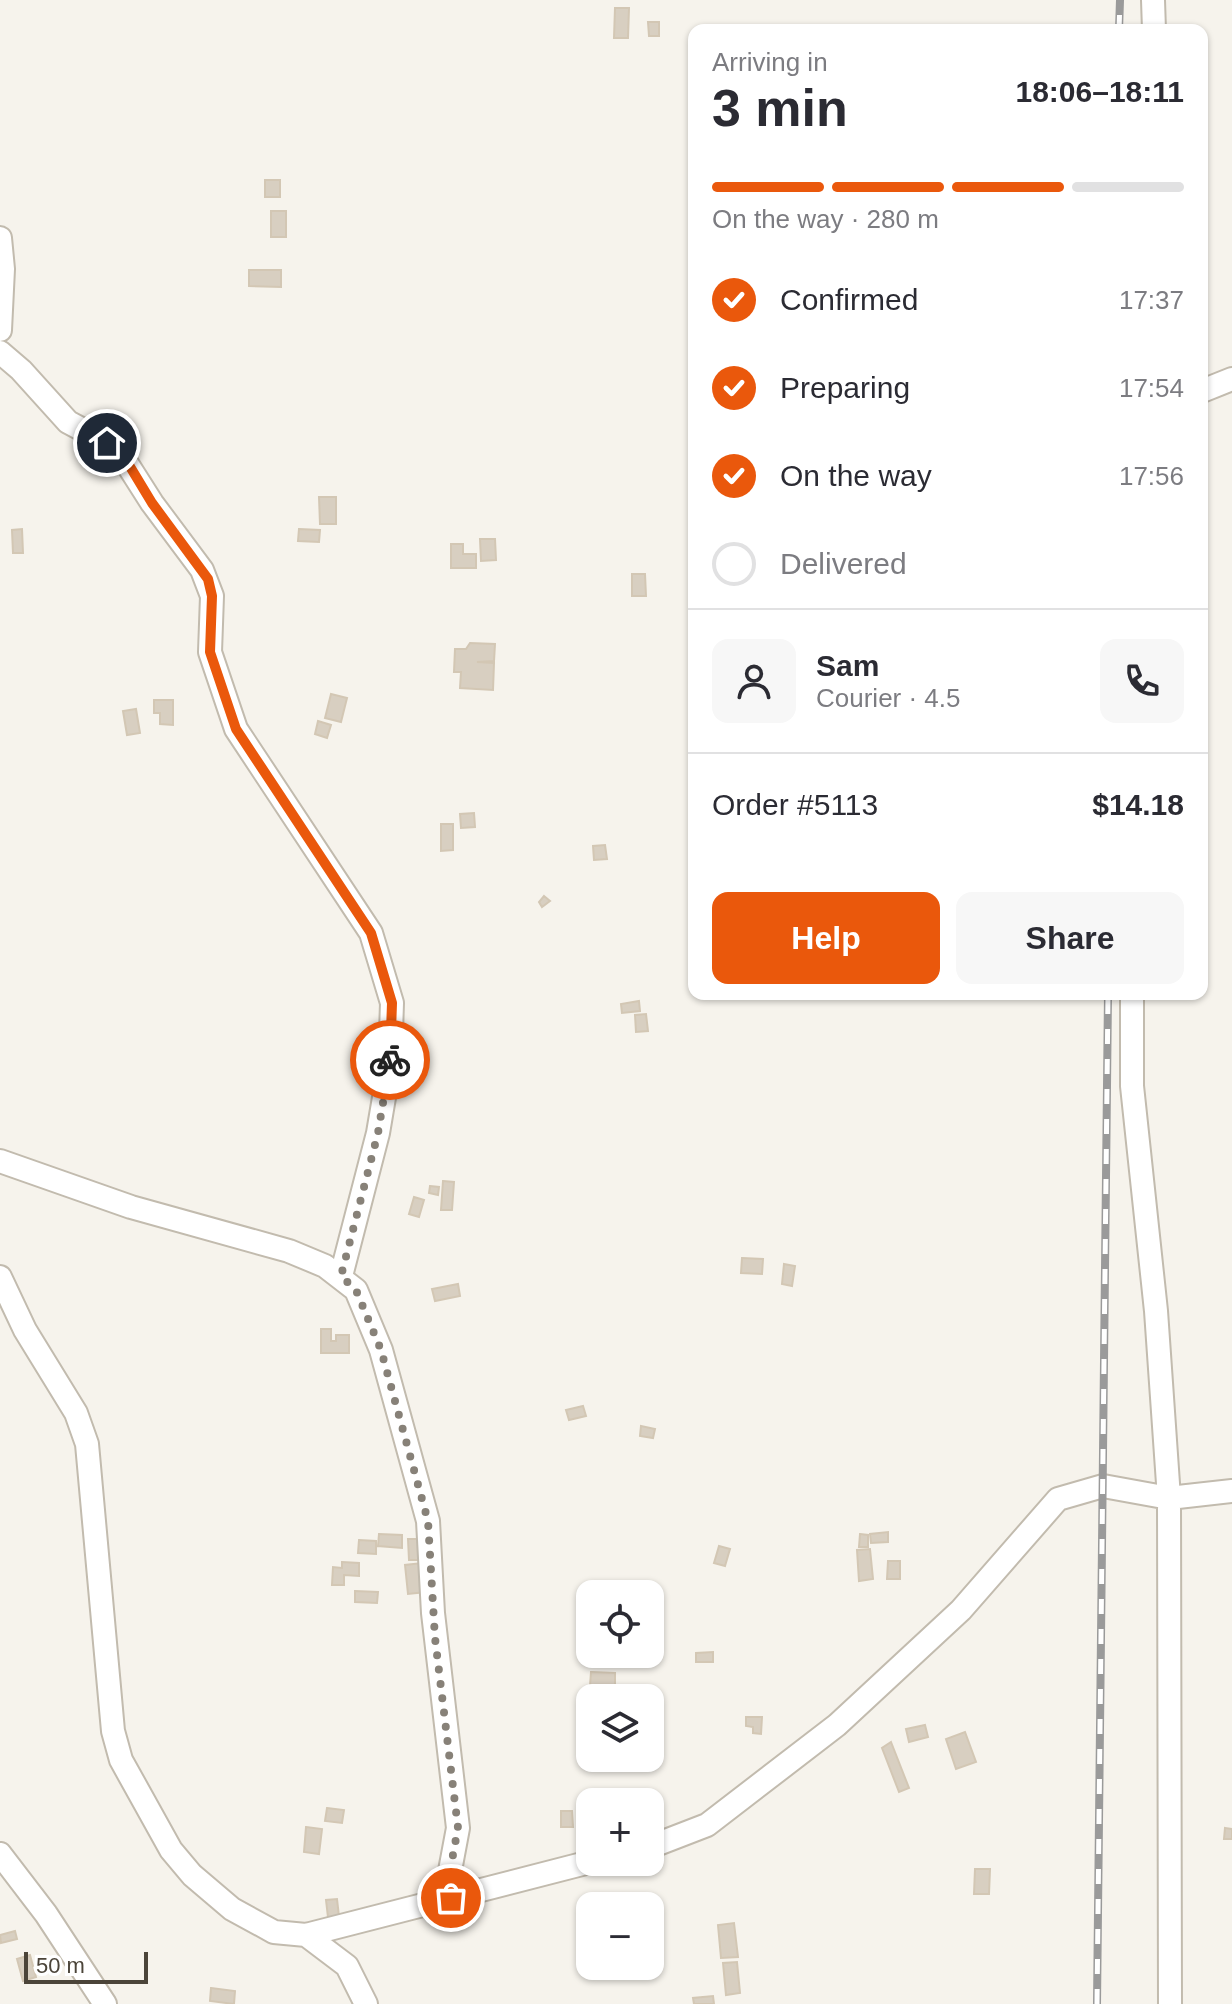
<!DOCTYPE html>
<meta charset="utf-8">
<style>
:root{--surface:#fff;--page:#f7f7f7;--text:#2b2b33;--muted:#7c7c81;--line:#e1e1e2;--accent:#ea580c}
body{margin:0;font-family:Arial,sans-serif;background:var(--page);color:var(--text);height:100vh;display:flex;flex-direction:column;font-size:30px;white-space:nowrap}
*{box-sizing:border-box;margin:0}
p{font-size:26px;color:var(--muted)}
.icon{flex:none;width:44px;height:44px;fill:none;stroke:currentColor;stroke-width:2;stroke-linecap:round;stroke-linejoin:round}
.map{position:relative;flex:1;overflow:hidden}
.sheet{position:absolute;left:688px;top:24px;width:520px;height:976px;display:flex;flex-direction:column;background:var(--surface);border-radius:16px;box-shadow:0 2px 6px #0004}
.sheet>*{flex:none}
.tools{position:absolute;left:576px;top:1580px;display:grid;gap:16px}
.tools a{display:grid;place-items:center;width:88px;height:88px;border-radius:16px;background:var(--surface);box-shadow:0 2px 6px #0004;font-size:40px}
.scale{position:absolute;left:24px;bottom:20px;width:124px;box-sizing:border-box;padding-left:8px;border:4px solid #4b4439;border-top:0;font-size:22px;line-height:28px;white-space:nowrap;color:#4b4439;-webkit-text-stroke:6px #fff;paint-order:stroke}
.pin{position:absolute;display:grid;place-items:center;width:68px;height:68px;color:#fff;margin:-34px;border:4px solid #fff;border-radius:50%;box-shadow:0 2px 8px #0007}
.courier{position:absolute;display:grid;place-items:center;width:80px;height:80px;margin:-40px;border:6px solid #ea580c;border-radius:50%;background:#fff;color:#222;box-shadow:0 2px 10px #0007}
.head em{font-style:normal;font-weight:700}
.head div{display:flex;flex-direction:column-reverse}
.head{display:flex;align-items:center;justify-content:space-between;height:136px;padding:0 24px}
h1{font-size:52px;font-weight:700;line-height:60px}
.bar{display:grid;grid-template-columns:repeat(4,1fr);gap:12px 8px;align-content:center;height:96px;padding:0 24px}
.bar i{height:10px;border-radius:6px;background:var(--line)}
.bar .selected{background:var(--accent)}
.bar p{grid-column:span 4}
.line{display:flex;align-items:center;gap:20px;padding:0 24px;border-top:2px solid var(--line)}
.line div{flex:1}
.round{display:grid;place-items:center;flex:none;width:84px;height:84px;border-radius:16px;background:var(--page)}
ol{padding:0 24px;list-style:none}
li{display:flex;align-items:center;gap:24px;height:88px}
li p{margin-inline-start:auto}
li .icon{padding:8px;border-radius:50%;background:var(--accent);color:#fff;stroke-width:4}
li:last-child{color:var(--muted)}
li i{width:44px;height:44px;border:4px solid var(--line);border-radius:50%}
.action{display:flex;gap:16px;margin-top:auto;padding:16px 24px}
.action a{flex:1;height:92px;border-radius:16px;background:var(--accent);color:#fff;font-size:32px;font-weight:700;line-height:92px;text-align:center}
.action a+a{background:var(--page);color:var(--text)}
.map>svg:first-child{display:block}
.building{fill:#d8cfc1;stroke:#d3c7b4;stroke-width:2}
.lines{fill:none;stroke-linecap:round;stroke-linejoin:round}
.minor-casing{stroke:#c2bbae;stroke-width:26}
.minor{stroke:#fff;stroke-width:22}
.rail-casing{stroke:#9a9a9a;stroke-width:8}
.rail{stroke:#fff;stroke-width:5;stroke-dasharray:15;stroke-linecap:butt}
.done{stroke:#878178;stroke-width:8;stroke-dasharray:0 14.4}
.route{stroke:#ea580c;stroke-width:10}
</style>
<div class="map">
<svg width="1232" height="2004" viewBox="0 0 1232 2004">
<rect width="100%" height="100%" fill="#f6f3ec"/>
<path class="building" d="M615,8H629L628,38H614Z
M648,22H659V36H649Z
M265,180H280V197H265Z
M271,211H286V237H271Z
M249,270H281V287L249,286Z
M319,497H336V524H320Z
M22,529L23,553H13L12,530Z
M299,529L320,530L319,542L298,541Z
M480,539H495L496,560L481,561Z
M451,544H463V554H476V568H451Z
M632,574H645L646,596H632Z
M470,643L495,644L494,661L477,662L494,663L493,690L460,688L461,672H454L455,649H466Z
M331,694L347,698L341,722L325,718Z
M154,700H173V725L160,724V713H154Z
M136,709L140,733L127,735L123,711Z
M318,721L331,725L327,738L315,734Z
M474,813L475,827L461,828L460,814Z
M441,824H453V850L441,851Z
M605,845L607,859L594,860L593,846Z
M544,896L550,901L542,907L539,902Z
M639,1001L640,1011L622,1013L621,1004Z
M646,1014L648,1031L636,1032L635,1015Z
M443,1181L454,1182L452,1210H441Z
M430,1186L439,1187L438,1195L429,1193Z
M414,1197L424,1200L419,1217L409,1214Z
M742,1258L763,1259L762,1274L741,1273Z
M784,1264L795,1266L792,1286L782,1284Z
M458,1284L460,1296L435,1301L432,1289Z
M321,1329H331V1341H336V1335H349V1353H321Z
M583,1406L586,1416L569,1420L566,1410Z
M641,1426L655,1429L653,1438L640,1436Z
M888,1532V1542L871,1543L870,1534Z
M379,1534L402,1535V1548L378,1546Z
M860,1534L868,1535V1547H859Z
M408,1539H419L420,1560H409Z
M359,1540L376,1541V1554L358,1553Z
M719,1546L730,1549L725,1566L714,1563Z
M870,1549L873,1579L859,1581L857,1550Z
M888,1561H900V1579H887Z
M342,1562L359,1563V1576L344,1575V1585H332L333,1567L342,1568Z
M422,1563L426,1592L408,1594L405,1565Z
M355,1591L378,1592L377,1603L355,1602Z
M713,1652V1662H696V1653Z
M591,1672L615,1673V1687L590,1686Z
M613,1689L624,1690L623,1698H612Z
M746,1717H762L761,1734L753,1733V1727L746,1726Z
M925,1725L928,1737L909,1742L906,1729Z
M965,1732L976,1762L956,1769L946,1739Z
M891,1742L909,1788L899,1792L882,1748Z
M327,1808L344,1810L342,1823L325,1821Z
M561,1811H572L573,1827H561Z
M306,1827L322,1829L319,1854L304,1852Z
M1225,1828L1232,1829V1839H1224Z
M975,1869H990L989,1894H974Z
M612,1895V1905L594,1906L593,1896Z
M337,1899L340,1925L329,1926L326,1900Z
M585,1907L590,1908V1920L584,1919Z
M734,1923L738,1957L721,1958L718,1925Z
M15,1931L17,1939L1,1943L0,1935Z
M30,1955L36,1977L23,1981L17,1959Z
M737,1962L740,1993L726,1995L723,1963Z
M211,1988L235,1991L234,2004L210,2001Z
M713,1996L714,2004H694L693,1998Z"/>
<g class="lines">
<g class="minor-casing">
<path id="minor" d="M1153,0L1154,30
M0,238L3,269L0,330
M0,352L21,370L68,422L117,448L152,503L202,570L212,596L210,652L236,729L371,933L392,1003L390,1062L378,1133L341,1276
M1202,391L1232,379
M1132,994V1086L1156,1311L1169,1498L1170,2004
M0,1161L131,1207L289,1251L325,1266L356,1290L381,1350L428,1521L433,1613L458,1828L449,1876L451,1898
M0,1277L25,1330L76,1413L87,1444L113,1731L121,1760L171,1850L192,1875L232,1909L274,1932L306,1935L590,1862
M650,1847L707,1825L837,1725L961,1610L1058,1499L1103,1486L1169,1498L1232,1491
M0,1854L46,1914L105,2004
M306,1935L347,1966L366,2004"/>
</g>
<use href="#minor" class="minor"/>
<g class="rail-casing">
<path id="rail" d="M1119,30L1120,0
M1097,2004L1108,994"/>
</g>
<use href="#rail" class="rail"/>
</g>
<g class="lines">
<path class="done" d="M390,1060L378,1133L341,1276L356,1290L381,1350L428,1521L435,1638L458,1828L449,1876L451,1898"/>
<path class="route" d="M107,443L123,455L152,503L208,579L212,596L210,652L236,729L371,933L392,1003L390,1060"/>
</g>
</svg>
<div class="tools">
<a><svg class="icon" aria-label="locate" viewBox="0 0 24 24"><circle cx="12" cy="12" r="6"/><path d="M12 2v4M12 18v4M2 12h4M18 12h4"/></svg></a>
<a><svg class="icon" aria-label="layers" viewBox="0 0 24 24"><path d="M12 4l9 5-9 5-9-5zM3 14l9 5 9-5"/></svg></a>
<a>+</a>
<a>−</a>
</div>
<div class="scale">50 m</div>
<div class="pin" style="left:451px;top:1898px;background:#ea580c"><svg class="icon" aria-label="bag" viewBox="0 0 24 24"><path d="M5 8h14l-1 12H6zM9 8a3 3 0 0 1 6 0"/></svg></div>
<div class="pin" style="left:107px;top:443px;background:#1f2937"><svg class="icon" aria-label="home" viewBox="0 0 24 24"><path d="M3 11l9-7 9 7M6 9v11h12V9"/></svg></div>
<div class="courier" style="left:390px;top:1060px"><svg class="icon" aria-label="bike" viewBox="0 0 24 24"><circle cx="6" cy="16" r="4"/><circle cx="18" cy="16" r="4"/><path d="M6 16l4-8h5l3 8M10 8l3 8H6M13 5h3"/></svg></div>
<section class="sheet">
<div class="head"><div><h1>3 min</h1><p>Arriving in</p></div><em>18:06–18:11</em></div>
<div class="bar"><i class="selected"></i><i class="selected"></i><i class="selected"></i><i></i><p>On the way · 280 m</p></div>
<ol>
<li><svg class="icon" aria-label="check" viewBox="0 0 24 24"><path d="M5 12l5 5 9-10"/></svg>Confirmed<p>17:37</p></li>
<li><svg class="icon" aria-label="check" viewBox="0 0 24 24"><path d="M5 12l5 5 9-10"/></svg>Preparing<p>17:54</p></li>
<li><svg class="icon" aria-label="check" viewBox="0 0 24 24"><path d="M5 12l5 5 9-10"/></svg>On the way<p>17:56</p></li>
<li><i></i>Delivered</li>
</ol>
<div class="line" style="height:144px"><a class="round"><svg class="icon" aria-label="person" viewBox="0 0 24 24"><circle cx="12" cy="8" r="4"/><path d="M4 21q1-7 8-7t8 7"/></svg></a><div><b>Sam</b><p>Courier · 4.5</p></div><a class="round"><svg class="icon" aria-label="phone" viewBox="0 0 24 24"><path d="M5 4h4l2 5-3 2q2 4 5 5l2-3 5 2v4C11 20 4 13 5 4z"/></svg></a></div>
<div class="line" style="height:104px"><div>Order #5113</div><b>$14.18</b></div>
<div class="action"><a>Help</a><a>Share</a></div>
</section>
</div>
